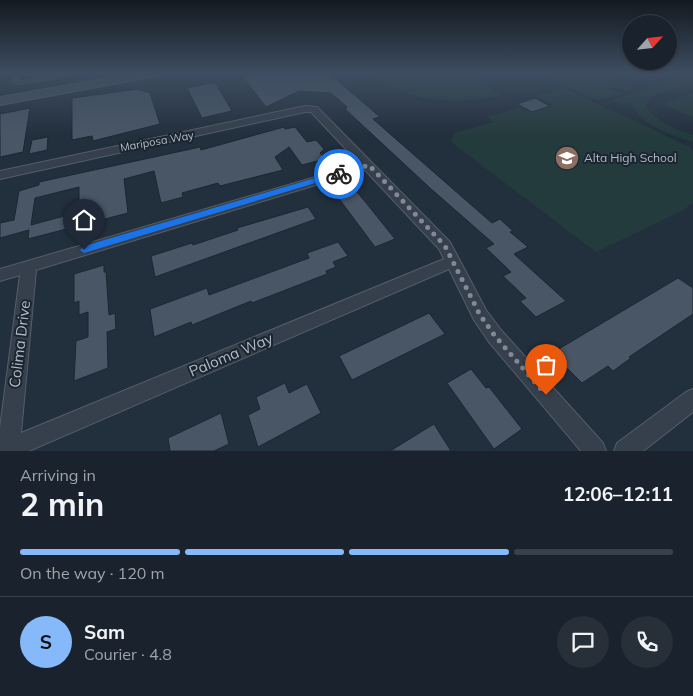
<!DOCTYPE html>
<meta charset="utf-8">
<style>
:root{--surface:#1a232d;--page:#272f39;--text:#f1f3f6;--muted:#9fa4aa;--line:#384049;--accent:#85b9f9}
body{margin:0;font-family:Mulish,sans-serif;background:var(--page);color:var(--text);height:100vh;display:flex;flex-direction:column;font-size:19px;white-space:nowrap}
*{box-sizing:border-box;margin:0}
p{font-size:16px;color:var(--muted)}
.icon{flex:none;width:28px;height:28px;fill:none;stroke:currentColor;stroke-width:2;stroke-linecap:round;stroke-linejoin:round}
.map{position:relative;height:451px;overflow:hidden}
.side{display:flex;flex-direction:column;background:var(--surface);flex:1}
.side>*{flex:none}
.needle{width:32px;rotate:63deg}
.controls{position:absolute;left:622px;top:15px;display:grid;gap:10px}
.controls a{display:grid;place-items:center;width:55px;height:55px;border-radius:50%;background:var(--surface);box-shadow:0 1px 4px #0004,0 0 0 1px var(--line);font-size:25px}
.pin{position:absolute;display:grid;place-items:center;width:42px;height:42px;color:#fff;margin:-51px -21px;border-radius:50% 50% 50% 0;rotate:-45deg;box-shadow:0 0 5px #0007}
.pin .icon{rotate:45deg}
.courier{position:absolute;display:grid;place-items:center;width:50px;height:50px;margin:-25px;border:4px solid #1a73e8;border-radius:50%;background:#fff;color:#222;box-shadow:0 1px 6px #0007}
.headline em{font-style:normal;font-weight:700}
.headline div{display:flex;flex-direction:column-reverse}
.headline{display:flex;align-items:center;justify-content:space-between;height:85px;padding:0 20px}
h1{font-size:32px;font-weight:700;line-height:38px}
.bar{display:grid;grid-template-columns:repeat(4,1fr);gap:8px 5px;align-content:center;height:60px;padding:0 20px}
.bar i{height:6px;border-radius:4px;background:var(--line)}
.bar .on{background:var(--accent)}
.bar p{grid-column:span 4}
.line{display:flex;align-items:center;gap:12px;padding:0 20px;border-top:1px solid var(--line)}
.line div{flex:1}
.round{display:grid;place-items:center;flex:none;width:52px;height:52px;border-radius:26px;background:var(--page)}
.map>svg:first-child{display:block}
.green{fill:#243b3d}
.building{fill:#485665;stroke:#1d2732;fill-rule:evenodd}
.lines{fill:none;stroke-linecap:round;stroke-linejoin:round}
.lane-casing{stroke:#545e6a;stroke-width:2}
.street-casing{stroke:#545e6a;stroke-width:2}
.secondary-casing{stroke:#545e6a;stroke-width:2}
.lane{fill:#36404c;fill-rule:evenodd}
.street{fill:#36404c;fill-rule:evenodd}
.secondary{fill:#44505f;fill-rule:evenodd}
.route{fill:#1a73e8}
.done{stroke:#7f8a96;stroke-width:5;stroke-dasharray:0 9}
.labels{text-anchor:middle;stroke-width:4;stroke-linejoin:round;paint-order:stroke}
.far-street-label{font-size:11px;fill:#b1bbc7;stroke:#1b2530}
.poi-label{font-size:12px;fill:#b1bbc7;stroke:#1b2530;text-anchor:start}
.near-street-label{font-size:15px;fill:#b1bbc7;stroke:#1b2530}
</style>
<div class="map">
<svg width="693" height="451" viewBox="0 0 693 451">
<rect width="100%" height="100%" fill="#222f3c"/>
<path class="green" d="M397,73H467L501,95C463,105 411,103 378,79Z
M540,73H632L610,80L629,88L630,91L615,86L608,88L621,94L600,100L593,99Z
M693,74V82L651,97L646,105C654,122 677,130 693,135V142C673,136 639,125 631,103L623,105L612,100Z
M561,89L568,90L690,147L693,152V203L682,211L596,252L451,142L454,133L494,122L487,117L519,108L532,112L553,105L536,96Z
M693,93V117L662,104Z"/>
<path class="building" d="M266,73H329L380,117L373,119L492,223L500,219L513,231L510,232L528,247L514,254L566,301L536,317L520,301L526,298L503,276L511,272L486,248L494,244L430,188L345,109L347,107L331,93L299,91L266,107L243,77Z
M215,82L232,111L202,118L187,88Z
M138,89L150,93L160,124L93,141L92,136L72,140V98Z
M535,98L550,106L532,112L517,104Z
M30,108L23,152L0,157V114Z
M284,127L285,129L295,127L307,142L316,140L324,149L320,153L325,159L302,165L289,147L275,157L283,170L220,186L218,183L182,193L183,197L161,203L154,171L124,179L128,213L28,239L29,230L0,238V223L14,220L19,191L39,185V182L191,149L200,147L201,150ZM79,187V212L31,225L35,198Z
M48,137L47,150L29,154L32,140Z
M352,186L367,204L395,239L375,247L334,192Z
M308,207L316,219L155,277L151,256L192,243L193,245L238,230L237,228Z
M338,242L348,256L333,262L336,267L326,271L327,274L252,303L251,301L192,325L191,322L154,337L150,309L207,288L209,295L309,258L307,253Z
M104,265V272H106L109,315L115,313L116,329L107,332L108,368L74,381L76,341L88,337V312L79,315V301L74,303V274Z
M678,278L693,288V314L629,357L631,358L613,371L608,366L582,383L552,353Z
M429,313L445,334L352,380L339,356Z
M471,369L486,388L489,387L522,429L494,449L447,383Z
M285,383L289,393L307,384L321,413L258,447L248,415L260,409L256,397Z
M221,413L229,444L214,451H170L168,438Z
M434,424L451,451H390Z"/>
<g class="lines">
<g class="lane-casing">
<path id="lane" d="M15,73H19L17,81L18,82L70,73H80L18,84L13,82Z
M109,73H113V82L110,81Z"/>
</g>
<g class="street-casing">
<path id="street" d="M305,106L317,107L450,242L486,310L501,330L603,443L606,451H581L489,342L474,320L449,269L29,451H0V428L20,275L0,281V269L360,164L311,112H305L0,179V171ZM365,170L439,249L444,259L21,433L36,270Z
M693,389V412L643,451H614L617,443L686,392Z"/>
</g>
<g class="secondary-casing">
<path id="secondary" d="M138,73H162L157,76L0,105V97Z"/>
</g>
<use href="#lane" class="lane"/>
<use href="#street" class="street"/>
<use href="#secondary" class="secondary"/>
</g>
<linearGradient id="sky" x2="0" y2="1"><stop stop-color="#131a21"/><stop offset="0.54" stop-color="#3e4d61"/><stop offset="1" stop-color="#3e4d61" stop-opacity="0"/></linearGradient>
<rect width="693" height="136" fill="url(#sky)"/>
<path class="route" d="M339,171L342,175L84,253L80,250L84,246Z"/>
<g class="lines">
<path class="done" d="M339,174L369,165L445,246L480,315L495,336L546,395"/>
</g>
<defs>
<g id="school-disc" transform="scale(1.25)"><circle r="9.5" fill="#8d6e63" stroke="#1b2530"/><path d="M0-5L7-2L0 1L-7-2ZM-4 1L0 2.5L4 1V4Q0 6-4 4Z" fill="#fff"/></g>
</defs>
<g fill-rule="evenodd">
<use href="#school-disc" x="567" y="158"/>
</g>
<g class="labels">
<g class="far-street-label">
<text transform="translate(157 141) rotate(-10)" y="4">Mariposa Way</text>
</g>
<g class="poi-label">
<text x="584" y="162">Alta High School</text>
</g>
<g class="near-street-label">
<text transform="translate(20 344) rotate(-83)" y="5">Colima Drive</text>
<text transform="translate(231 355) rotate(-23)" y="5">Paloma Way</text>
</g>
</g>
</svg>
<div class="controls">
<a><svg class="needle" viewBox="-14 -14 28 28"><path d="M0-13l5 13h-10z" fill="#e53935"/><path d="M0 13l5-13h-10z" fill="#9fa4aa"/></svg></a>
</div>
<div class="pin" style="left:546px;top:395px;background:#ea580c"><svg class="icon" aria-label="bag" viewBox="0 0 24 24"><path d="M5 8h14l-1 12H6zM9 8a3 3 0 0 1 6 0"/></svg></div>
<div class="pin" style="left:84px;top:250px;background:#1f2937"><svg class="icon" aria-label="home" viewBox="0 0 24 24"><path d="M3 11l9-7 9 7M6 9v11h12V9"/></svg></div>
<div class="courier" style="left:339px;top:174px"><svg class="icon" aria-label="bike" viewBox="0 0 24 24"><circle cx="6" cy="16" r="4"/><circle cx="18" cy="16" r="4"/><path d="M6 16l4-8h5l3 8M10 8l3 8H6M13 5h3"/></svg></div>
</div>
<section class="side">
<div class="headline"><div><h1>2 min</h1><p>Arriving in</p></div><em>12:06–12:11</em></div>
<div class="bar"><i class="on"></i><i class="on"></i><i class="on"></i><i></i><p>On the way · 120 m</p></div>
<div class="line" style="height:90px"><b class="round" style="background:var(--accent);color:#111">S</b><div><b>Sam</b><p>Courier · 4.8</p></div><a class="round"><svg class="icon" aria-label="chat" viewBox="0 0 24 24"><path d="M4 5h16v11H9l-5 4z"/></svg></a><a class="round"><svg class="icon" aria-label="phone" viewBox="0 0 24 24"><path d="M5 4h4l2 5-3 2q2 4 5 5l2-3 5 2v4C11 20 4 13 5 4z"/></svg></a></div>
</section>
